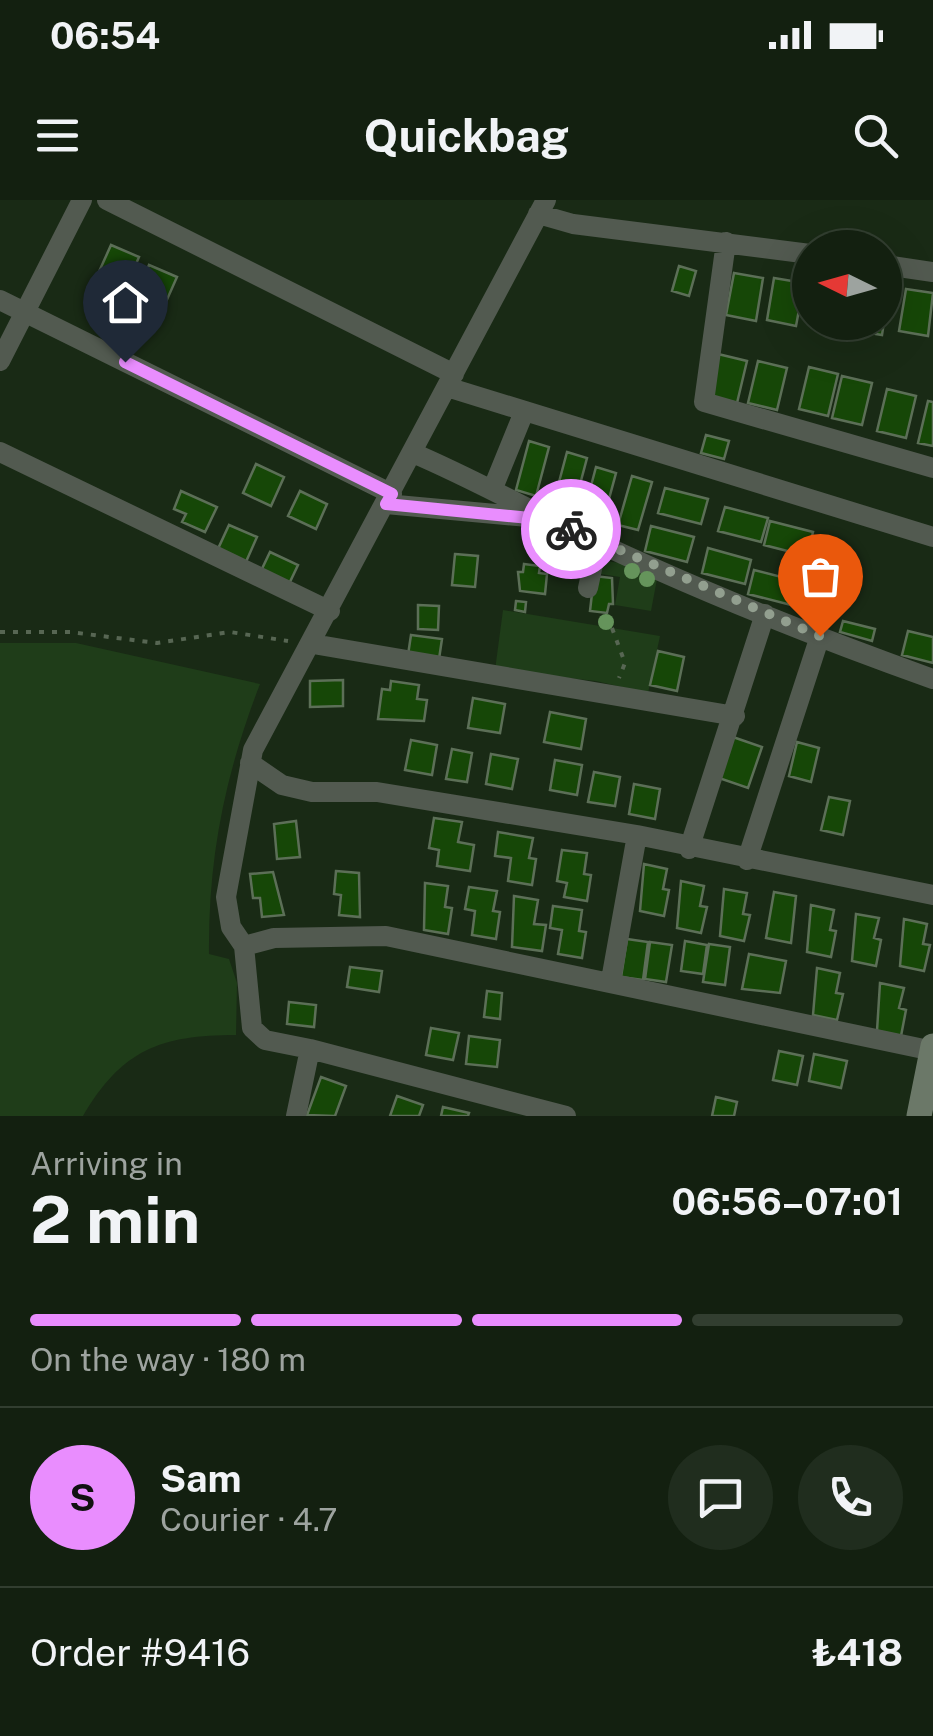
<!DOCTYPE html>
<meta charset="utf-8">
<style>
:root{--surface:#132010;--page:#202d1e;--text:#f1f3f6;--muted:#9da39f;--line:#323e30;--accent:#e98dfe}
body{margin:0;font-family:"Public Sans",sans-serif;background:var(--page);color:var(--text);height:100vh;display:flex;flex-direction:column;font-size:38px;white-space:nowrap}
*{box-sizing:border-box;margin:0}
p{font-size:32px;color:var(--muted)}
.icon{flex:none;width:55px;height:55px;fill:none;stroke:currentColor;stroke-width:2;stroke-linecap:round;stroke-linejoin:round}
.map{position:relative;height:916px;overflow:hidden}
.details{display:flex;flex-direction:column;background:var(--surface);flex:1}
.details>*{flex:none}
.needle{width:65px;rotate:275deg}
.buttons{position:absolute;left:792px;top:30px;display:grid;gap:20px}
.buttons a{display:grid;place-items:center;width:110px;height:110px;border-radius:50%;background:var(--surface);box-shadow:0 10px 40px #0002,0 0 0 2px var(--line);font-size:50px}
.pin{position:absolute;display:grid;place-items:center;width:85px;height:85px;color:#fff;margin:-102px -42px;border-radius:50% 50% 50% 0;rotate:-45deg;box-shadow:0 0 10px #0007}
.pin .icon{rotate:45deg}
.courier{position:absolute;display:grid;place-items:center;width:100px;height:100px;margin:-50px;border:8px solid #e98dfe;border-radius:50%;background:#fff;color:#222;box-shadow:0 2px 12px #0007}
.overview em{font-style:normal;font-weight:700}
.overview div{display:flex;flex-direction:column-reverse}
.overview{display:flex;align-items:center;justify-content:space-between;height:170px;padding:0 30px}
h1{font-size:65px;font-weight:700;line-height:75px}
.bar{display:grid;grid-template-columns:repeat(4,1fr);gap:15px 10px;align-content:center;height:120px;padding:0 30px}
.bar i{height:12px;border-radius:8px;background:var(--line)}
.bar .current{background:var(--accent)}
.bar p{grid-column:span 4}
.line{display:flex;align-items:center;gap:25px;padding:0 30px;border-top:2px solid var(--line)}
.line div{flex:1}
.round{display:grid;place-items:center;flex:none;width:105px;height:105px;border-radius:52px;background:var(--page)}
.status{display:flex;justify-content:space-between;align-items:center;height:70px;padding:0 50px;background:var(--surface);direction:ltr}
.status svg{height:28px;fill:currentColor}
header{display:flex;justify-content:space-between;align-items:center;height:130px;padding:0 30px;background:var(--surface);font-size:45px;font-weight:700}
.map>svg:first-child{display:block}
.green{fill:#1f3d19}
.building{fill:#164707;stroke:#5c6f57;stroke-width:2.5}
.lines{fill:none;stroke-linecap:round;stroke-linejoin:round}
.path{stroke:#576653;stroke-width:4;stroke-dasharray:5 8;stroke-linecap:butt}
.street{stroke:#525a50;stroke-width:20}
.secondary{stroke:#6b7868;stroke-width:25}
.tree{fill:#65945b}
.done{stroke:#929f8f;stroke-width:10;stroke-dasharray:0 18}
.route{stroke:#e98dfe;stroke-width:12}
</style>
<div class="status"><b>06:54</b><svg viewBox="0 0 49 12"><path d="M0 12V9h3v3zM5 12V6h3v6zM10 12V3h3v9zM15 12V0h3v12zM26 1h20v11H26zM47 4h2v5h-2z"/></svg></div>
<header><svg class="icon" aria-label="menu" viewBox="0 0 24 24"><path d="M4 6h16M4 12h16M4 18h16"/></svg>Quickbag<svg class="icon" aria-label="search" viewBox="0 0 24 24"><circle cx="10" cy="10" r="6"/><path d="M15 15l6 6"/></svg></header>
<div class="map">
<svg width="933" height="916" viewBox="0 0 933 916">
<rect width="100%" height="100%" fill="#192a15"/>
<path class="green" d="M603,361L622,363L657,379L651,411L615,405L620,377L601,374Z
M503,410L660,436L648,493L596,481L495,470Z
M0,443H76L260,484C225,575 208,657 209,754L229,759L237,783L236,835C160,835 122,850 83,916H0Z"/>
<path class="building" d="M111,45L139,57L126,87L98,74Z
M149,65L177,77L153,131L125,118Z
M679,66L696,71L689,96L672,91Z
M734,73L763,78L756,121L726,115Z
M774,78L804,83L796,126L767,120Z
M906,89L933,93L928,136L899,131Z
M818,122H849L848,128Z
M854,122H884L882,135L852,130Z
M718,154L747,161L737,203L708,196Z
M758,161L787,168L777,210L748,203Z
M809,167L838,174L828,216L799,209Z
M842,176L872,183L862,225L832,218Z
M887,189L916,196L906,238L877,231Z
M928,201L933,202V246L918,243Z
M706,235L729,241L724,259L701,253Z
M529,241L549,247L536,296L516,290Z
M567,252L587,258L574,307L554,301Z
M256,264L284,277L271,306L243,293Z
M596,267L616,273L603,321L583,316Z
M632,276L652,282L638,330L618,325Z
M665,288L708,299L701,324L658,313Z
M181,291L217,307L205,332L182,322L186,314L174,309Z
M300,291L327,304L316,329L288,316Z
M725,307L768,318L761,342L718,331Z
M770,321L813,332L807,356L764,345Z
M229,325L257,337L245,364L217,351Z
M651,326L694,337L687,362L645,351Z
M708,348L751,360L745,384L702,373Z
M270,352L298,365L288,386L260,373Z
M455,354L478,356L475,387L452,385Z
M524,364L540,366L539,373L547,374L545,394L520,391L518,372H523Z
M754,370L797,381L791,405L748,394Z
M594,376L612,378L613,404H609L607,413L590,411Z
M516,401L526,402L525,412L515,410Z
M418,405L439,406L438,430L418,429Z
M843,421L875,429L872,441L840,432Z
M908,431L933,437V463L902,455Z
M411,435L442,439L439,459L408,455Z
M658,451L684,457L677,491L650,485Z
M343,480V506L310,507V481Z
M391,481L419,485L417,499L427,500L424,521L378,519L382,489L390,490Z
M473,498L505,504L500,533L468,528Z
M550,512L586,519L581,549L544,542Z
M730,536L762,547L748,588L716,577Z
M411,540L437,545L432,575L405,570Z
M797,542L819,548L811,582L789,576Z
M452,549L472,553L467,582L446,579Z
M491,554L518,559L512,589L486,584Z
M555,560L582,565L577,595L550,590Z
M594,572L620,577L615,606L588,602Z
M634,584L660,589L655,619L629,614Z
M829,597L850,601L843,635L821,630Z
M434,618L462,622L458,642L474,645L470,671L437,666L439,650L429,648Z
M296,621L300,657L277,659L274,624Z
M498,632L533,638L529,658L536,659L532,685L508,681L511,658L495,656Z
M562,650L587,653L584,674L591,675L587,701L564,697L567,683L557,681Z
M644,664L667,669L663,689L669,690L664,716L640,711Z
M336,671L359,673L360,717L339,715L341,695L334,694Z
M273,672L284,715L262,717L260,698H253L250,674Z
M681,681L704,686L700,706L707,707L701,733L677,728Z
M425,683L448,686L445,707L452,708L448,734L424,730Z
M469,687L497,691L493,711L500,712L496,739L472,735L475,711L465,709Z
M724,689L747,693L743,714L750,715L744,741L720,736Z
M774,692L796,696L791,743L766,738Z
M514,696L538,700L534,724L546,725L542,751L512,747Z
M811,705L834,710L830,730L836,731L831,757L807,752Z
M553,706L582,710L579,731L586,732L582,758L558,754L562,730L550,728Z
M856,714L879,718L874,738L881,740L876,766L852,761Z
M904,719L927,724L923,744L930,745L924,771L900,766Z
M627,739L648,742L643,780L621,777Z
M685,741L707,745L703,774L681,771Z
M650,742L672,745L666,782L645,779Z
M709,744L730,747L725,785L703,782Z
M749,754L786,761L780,793L742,789Z
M350,767L382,771L379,792L347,787Z
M817,768L840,773L836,793L843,794L837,820L813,815Z
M880,783L904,788L899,808L906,810L901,836L877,831Z
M487,791L502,793L500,819L484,817Z
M289,802L316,805L314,827L287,824Z
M431,828L459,833L453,860L426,855Z
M469,836L500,840L497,867L466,864Z
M779,851L803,856L797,885L773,880Z
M814,854L847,861L841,888L809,881Z
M321,877L346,886L335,916L307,915Z
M397,896L423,905L419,916H390Z
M716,897L737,902L734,916H712Z
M443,907L469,913L468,916H441Z"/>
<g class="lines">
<path class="path" d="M612,428L625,463L619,478
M0,432H70L157,443L230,432L288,441"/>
<path class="street" d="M107,0L454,174
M546,0L253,550L226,697L231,727L244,746L274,738L386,736L933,851
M538,14L573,24L810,54
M726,42L704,202L933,268
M885,65L933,72
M0,100L392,294
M0,161L82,0
M447,187L933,337
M0,252L330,411
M413,253C460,273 505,297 551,320C674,381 804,433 933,479
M493,288L524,212
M386,304L539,318
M588,388L598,341
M313,444L735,516
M250,563L282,585L312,592H377L637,635L933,695
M689,649L765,414
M747,660L820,436
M244,746L252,828L265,840L310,849
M611,780L637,635
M296,916L310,849L566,916"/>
<path class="secondary" d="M919,916L933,846"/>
</g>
<g class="tree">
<circle cx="632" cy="371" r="8"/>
<circle cx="647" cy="379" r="8"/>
<circle cx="606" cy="422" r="8"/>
</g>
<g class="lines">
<path class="done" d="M571,329L820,436"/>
<path class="route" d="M125,162L392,294L386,304L550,320L571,329"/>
</g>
</svg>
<div class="buttons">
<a><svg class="needle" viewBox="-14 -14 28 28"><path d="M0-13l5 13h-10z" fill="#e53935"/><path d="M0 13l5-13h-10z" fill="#9da39f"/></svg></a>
</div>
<div class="pin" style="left:820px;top:436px;background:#ea580c"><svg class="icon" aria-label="bag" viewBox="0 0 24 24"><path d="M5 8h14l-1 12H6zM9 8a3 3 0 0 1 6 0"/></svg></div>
<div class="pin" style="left:125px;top:162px;background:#1f2937"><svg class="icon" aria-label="home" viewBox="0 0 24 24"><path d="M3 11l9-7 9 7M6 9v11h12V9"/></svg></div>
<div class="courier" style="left:571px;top:329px"><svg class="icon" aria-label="bike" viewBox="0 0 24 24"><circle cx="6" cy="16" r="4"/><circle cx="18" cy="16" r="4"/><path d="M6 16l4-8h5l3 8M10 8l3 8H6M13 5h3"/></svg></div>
</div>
<section class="details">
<div class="overview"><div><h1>2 min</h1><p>Arriving in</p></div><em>06:56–07:01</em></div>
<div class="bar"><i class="current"></i><i class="current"></i><i class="current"></i><i></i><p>On the way · 180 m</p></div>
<div class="line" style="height:180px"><b class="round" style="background:var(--accent);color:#111">S</b><div><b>Sam</b><p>Courier · 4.7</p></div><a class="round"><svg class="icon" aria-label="chat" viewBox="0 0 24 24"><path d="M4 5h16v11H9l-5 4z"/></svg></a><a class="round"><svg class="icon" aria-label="phone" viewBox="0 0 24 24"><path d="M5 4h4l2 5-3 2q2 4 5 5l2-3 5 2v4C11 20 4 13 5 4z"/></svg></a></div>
<div class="line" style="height:130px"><div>Order #9416</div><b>₺418</b></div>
</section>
